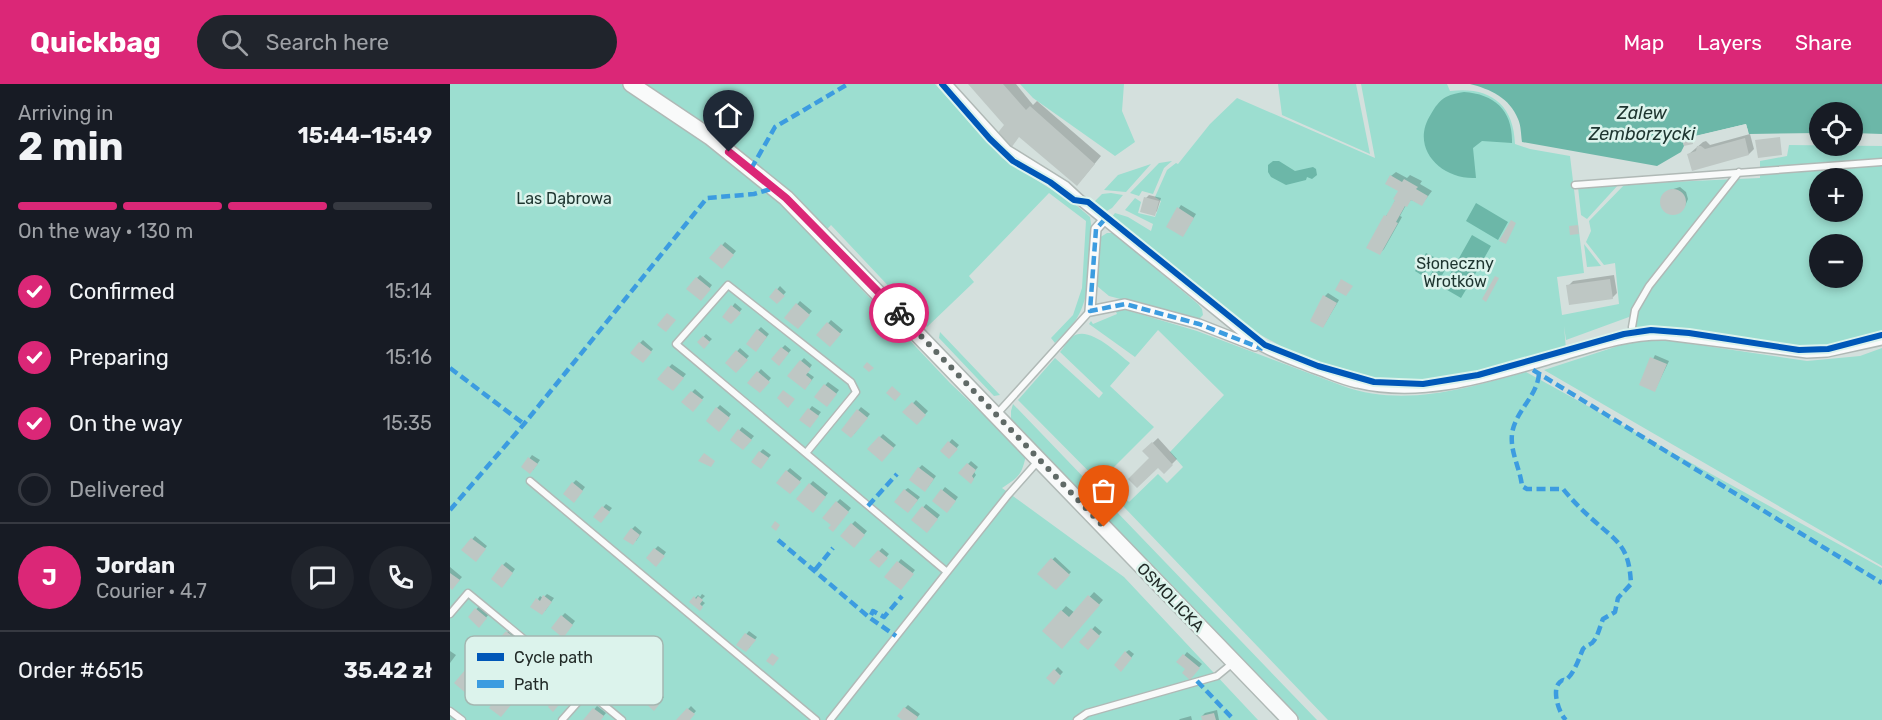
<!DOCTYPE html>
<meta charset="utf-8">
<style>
:root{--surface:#171b24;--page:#20242c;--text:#f1f3f6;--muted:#9ea1a6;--line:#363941;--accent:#db2777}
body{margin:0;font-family:Rubik,sans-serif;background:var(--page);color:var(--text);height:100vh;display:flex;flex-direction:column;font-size:22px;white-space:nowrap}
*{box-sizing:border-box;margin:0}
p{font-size:20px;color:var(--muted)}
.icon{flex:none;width:33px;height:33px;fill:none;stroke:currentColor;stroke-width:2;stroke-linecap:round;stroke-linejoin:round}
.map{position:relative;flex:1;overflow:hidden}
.side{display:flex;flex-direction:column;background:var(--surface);width:450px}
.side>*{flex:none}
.tools{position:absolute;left:1359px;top:18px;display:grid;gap:12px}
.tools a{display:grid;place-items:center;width:54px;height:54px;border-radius:50%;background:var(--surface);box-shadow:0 3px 9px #0003;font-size:30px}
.pin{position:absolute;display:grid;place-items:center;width:51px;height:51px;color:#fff;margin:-62px -26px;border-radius:50% 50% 50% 0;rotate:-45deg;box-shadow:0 0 6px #0007}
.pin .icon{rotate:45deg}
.courier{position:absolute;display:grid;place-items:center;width:60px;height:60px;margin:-30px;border:4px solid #db2777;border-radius:50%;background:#fff;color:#222;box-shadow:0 2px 8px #0007}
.summary em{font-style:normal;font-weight:700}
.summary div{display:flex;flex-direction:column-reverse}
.summary{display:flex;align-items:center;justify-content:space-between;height:102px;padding:0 18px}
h1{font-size:39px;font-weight:700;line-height:45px}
.bar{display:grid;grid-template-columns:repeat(4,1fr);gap:9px 6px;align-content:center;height:72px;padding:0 18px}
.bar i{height:8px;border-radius:4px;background:var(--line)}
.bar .on{background:var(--accent)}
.bar p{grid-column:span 4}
.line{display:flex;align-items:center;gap:15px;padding:0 18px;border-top:2px solid var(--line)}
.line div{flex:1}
.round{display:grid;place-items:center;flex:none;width:63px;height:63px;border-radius:32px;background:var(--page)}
ol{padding:0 18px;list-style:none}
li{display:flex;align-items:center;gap:18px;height:66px}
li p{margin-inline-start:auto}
li .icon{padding:6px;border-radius:50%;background:var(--accent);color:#fff;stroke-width:4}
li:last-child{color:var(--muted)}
li i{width:33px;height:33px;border:3px solid var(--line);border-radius:50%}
header{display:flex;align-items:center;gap:36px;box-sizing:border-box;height:84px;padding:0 30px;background:var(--accent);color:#fff}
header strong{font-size:28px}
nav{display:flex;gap:33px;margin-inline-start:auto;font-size:21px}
.search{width:420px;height:54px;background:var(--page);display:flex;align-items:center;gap:15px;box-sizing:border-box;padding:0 21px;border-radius:33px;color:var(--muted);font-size:22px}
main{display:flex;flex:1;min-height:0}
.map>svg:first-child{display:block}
.green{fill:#9cded0;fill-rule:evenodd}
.water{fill:#6cb7a8}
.pier{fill:#d4e0dd}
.shadow{fill:#0003}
.building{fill:#bec7c4}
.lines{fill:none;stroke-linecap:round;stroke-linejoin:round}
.service-casing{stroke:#b0b9b6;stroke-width:9}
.pedestrian-casing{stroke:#b0b9b6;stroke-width:12}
.tertiary-casing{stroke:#b0b9b6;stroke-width:18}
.service{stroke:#f9fafa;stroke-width:6}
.pedestrian{stroke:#f9fafa;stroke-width:9}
.tertiary{stroke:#f9fafa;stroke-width:15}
.quiet{stroke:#3c9ce0;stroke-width:4.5;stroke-dasharray:9 4.5;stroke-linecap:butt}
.cycleway-casing{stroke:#dcf3ec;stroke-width:10}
.cycleway{stroke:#0057b8;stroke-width:6}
.done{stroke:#606a67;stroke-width:6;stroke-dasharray:0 10.8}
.route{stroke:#db2777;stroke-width:8}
.labels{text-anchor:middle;stroke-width:5;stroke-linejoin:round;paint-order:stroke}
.park-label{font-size:16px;fill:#1e3530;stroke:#dcf3ec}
.street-label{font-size:16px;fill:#222b28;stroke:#dcf3ec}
.water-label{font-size:18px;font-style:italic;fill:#1e3530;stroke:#dcf3ec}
.key{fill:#dcf3ec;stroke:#a4b7b1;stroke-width:1.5}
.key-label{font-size:16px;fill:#222b28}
</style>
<header>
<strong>Quickbag</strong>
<div class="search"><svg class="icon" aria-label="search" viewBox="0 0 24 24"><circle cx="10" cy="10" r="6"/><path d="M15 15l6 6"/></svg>Search here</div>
<nav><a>Map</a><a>Layers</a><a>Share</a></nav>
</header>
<main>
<section class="side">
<div class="summary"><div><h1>2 min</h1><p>Arriving in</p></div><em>15:44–15:49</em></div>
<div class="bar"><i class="on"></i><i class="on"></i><i class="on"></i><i></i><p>On the way · 130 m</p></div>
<ol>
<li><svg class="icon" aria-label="check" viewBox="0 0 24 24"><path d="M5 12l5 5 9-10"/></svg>Confirmed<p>15:14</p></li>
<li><svg class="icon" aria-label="check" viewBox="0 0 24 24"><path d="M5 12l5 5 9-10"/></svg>Preparing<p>15:16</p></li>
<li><svg class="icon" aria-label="check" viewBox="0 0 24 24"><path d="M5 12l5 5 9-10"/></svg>On the way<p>15:35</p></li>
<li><i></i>Delivered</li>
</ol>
<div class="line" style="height:108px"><b class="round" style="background:var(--accent);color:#fff">J</b><div><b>Jordan</b><p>Courier · 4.7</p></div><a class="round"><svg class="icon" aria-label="chat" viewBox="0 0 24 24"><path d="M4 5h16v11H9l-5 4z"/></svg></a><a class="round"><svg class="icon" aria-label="phone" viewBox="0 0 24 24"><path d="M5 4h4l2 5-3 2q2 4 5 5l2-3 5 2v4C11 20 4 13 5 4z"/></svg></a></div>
<div class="line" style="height:78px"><div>Order #6515</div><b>35.42 zł</b></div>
</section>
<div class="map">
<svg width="1432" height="636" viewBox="0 0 1432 636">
<rect width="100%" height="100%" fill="#d4e0dd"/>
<path class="green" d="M0,0H485L552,74L626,121L640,133C645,159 641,212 627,234C622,243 612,251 605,259L601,254L623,231L632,204L636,137L599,109L519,192L524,198L477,243L381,141L366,157L500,299L576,371C572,391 568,394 552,404L674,493L808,636H0Z
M570,0H674L672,27L685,58L665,72L583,14Z
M828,0H906L920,70L832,31Z
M911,0H997L1000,7C1038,2 1064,19 1065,60L1080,65L1120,72L1134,189L1107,193L1112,231L1169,220L1165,179L1154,181L1136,158L1141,147L1139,137L1175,100L1310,94V77L1337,72L1339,61L1432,62V249C1405,256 1379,265 1351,264C1297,261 1242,237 1187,246L1179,233L1116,256L1114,242L1116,265L1029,289L989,296L960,298L925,296L902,291L849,272L798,244L662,133L665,129L678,133L701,147L703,140L675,126L685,114L691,118L688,129L705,133L711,117L705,113L717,86L726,79L728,80L760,40L787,14L925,74ZM1370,94H1402V128H1370ZM1370,160H1402V194H1370Z
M722,77L714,84L703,110L692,107L689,112L680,109L709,79Z
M701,80L676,108L654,106L668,91Z
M1169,100L1137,135L1131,131L1128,103Z
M661,109L673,111L662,124L655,128L646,121L645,117L652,110Z
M657,149H663L748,220L752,225L753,231L750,234H743L659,212L647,202L649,154Z
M1134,160L1151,182L1137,183Z
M673,225L747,247L893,302C954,324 1017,304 1076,288L1432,484V636H878L674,423L568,316L605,274L649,314L653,309L610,268C614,264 617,256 622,253C638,240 667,269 680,279L660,302L704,343L654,393L679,418L708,390L717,399L733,383L720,368L774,311L708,246L685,273L639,240L641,237L643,240L667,230L665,226Z
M490,248L550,311L544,312L489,254Z
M1196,256H1216L1357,277L1410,272L1432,264V482L1094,286L1171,261Z
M563,320L867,636H850L561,336V327Z"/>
<path class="water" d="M1020,0H1432V50L1403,49L1402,28H1370L1369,49L1299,50L1296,40L1232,55L1234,62L1231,68L1207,82L1072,58C1071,51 1071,41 1068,35C1060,14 1040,5 1020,0Z
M1014,8C1045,10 1063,27 1062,59L1032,57L1023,64L1026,94C991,96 959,64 981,30C985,23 989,17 996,13C1002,10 1008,9 1014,8Z
M823,77H829L845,87L863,83L866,85L867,91L862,95L857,93L856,96L836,101L821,93L818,88V81Z
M1026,119L1058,138L1048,156L1016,137Z
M1022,151L1041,162L1019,201L1000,190Z
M976,169L984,173L973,192L965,187Z
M989,176L998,181L987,200L978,195Z
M998,193L1017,204L1011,214L992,203Z"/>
<path class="pier" d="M1296,40L1298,47H1295L1294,43L1243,55L1242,53Z"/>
<path class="shadow" d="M520,0H566L583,21L587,17L651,72L633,94L556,41Z
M1300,50L1304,65L1299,70L1243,85L1239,70L1253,58L1256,57L1260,61Z
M946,88L957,94L960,91L972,97L970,100L982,107L972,120L961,116L956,121L950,132L952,133L934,165L930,169L936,132L940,127L950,106L941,92Z
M1230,103L1236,108L1238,115L1235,122L1225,129L1215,126L1212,119L1216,109L1220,106Z
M699,111L711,114L707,127L704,130L696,114Z
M731,121L746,130L735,148L729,124Z
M275,158L286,167L275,180L261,174Z
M250,191L262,201L254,212L247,194Z
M1164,191L1167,209L1162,214L1118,202L1123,197Z
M330,202L336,208L327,218L321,213Z
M878,209L889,216L873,243L875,212Z
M350,217L362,227L348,243L336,233Z
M285,219L292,225L281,238L274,233Z
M381,236L393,246L380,261L368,251Z
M311,243L319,250L309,263L308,246Z
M256,250L262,255L254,263L249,258Z
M193,256L203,265L196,274L190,259Z
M335,261L341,266L332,277V264Z
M290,264L299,272L286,287L277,279Z
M1205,271L1219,277L1205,306L1191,300Z
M354,274L362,281L357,288L364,293L358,301L351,277Z
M222,280L236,290L226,302L209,294Z
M311,285L321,294L310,307L299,299Z
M378,298L389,306L380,318L366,312Z
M245,305L254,313L243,326L233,318Z
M466,316L478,327L467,339L455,328Z
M270,321L281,330L272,343L267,324Z
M362,322L371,328L363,339L351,336Z
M411,323L420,330L404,350L393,345Z
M292,343L304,352L296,362L282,356Z
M433,350L446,361L432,376L419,365Z
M708,354L727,375L714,388L694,367Z
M502,355L509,361L499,373L492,367Z
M313,365L321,371L313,380L310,368Z
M82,371L90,376L83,386L73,383Z
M521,377L528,383L524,388L526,391L521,398L518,380Z
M472,381L486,392L478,403L469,384Z
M340,384L352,394L343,406L337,387Z
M126,396L135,403L127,414L123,399Z
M363,397L378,409L366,424L360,400Z
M495,403L508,413L500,424L484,417Z
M458,404L470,413L461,424L455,406Z
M390,415L401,424L385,444L383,441L387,418Z
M156,420L162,424L154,434L145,433Z
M476,420L490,431L480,444L463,436Z
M405,437L417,447L407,459L402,440Z
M185,442L192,448L186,457L182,445Z
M25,452L37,462L28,473L13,466Z
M208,462L216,468L209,478L205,465Z
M432,464L439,470L429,482L421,476Z
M605,473L621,488L606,504L589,489Z
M451,475L465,486L453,501L436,493Z
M56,478L65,485L55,499L53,481Z
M0,483L12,493L5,501L0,502Z
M644,508L653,516L616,558L594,547L616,522L625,529Z
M97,510L104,514L95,527L88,515L90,512L93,514Z
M252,510L255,512L251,516L255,519L249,525L241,518L248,511L250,513Z
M29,522L39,530L29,542L20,533Z
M115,529L125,537L116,549L112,532Z
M645,542L652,548L638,564L631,558Z
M60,545L72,554L61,566L50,557Z
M299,547L307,553L299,564L288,560Z
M679,566L684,570L674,583L676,568Z
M0,567L6,571L0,579Z
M737,568L752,580L740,594L737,585L729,578Z
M608,583L613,588L603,599L598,594Z
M110,600L118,607L103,626L102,620L97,616Z
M56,604L66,612L54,628L53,607Z
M206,607L214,613L207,622L203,610Z
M458,621L470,630L465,636H454L455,624Z
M147,622L156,629L150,636H137L136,635Z
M241,622L246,627L238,636H228Z
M767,626L769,636H753L752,632L755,629Z
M741,632L742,636H729L730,635Z"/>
<path class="building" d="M518,0H553L576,26L580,22L645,80L627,102L569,53L561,64L546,51L554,41Z
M1242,53L1243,60L1234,62L1232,55Z
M1330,53L1332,71L1308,74L1305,56Z
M1295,54L1299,71L1242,87L1237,70L1246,67L1247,62H1251L1255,65Z
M940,91L952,98L954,95L968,103L966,105L978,112L972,122L961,116L957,123L955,122L946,138L948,139L930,171L916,164L934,131L936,132L945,116L943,115L948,107L935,100Z
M1210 118a13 13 0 1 1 26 0a13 13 0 1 1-26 0Z
M694,113L709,117L705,132L690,128Z
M727,123L744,134L733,153L716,143Z
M1061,136L1066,139L1056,160L1049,157Z
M1128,141L1129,150L1120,151L1119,142Z
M271,160L284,171L272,185L259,174Z
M1045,192L1049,194L1036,218L1032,215Z
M246,193L261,205L251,217L236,205Z
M891,195L903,202L896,212L885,206Z
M1160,195L1163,215L1119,221L1116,201Z
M326,204L335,212L327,220L319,213Z
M873,211L887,219L873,244L860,237Z
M346,219L360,231L348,245L334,234Z
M281,221L291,229L281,240L272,233Z
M217,229L226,236L216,248L207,241Z
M377,238L391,250L380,263L366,251Z
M307,245L317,253L306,268L296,260Z
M253,252L260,258L254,265L247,258Z
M189,258L202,268L193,279L180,269Z
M331,263L339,269L329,282L321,275Z
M286,266L298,276L286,289L275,279Z
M1200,273L1217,280L1205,308L1189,301Z
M350,276L361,285L356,291L362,296L355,306L337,292Z
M417,278L424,284L419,288L413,283Z
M218,282L234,294L223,307L207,295Z
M307,287L320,298L310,309L297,299Z
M374,300L387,310L377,323L364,313Z
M442,302L451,310L445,317L436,309Z
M333,306L345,315L338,324L327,314Z
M241,307L253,316L243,328L231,318Z
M462,318L476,331L467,341L452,328Z
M266,323L280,334L269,348L256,337Z
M358,324L369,332L360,344L349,336Z
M407,325L418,334L401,354L391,346Z
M288,345L302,356L293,366L280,356Z
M429,352L444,364L432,378L417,365Z
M498,357L508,365L499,375L490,367Z
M702,358L723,381L714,390L708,384L687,404L678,395L699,374L692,367Z
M309,367L319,374L311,385L301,378Z
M254,369L265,377L261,383L248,377Z
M78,373L88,380L80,390L71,383Z
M517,379L526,386L522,392L524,395L521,400L508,389Z
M468,383L484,395L475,408L459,396Z
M336,386L351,398L340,410L326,399Z
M122,398L133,407L124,419L113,410Z
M359,399L376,413L363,429L346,415Z
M454,405L468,416L458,429L444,418Z
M491,405L506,417L497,429L482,417Z
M386,417L399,428L383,448L378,444L381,441L372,434Z
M152,422L160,428L151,439L143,433Z
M472,422L488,435L477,449L461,436Z
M325,437L330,441L326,447L321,443Z
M401,439L415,451L404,464L390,452Z
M181,444L190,451L183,461L173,455Z
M21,454L36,465L26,478L11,466Z
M204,464L215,472L206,483L196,474Z
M428,466L438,474L429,484L419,476Z
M601,474L620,491L606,506L587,490Z
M447,477L464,490L451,506L434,493Z
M52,480L63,489L52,504L41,495Z
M0,489L10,496L2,506L0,504Z
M93,511L102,518L92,531L80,523L86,514L90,517Z
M638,511L650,521L612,565L592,547L611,526L619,533Z
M244,512L246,515L248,512L253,516L250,520L253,523L250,527L239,518Z
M25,524L37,534L29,544L18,533Z
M111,531L123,541L113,554L101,544Z
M641,544L650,552L638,566L629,558Z
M56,547L70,558L62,568L47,557Z
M295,549L306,556L296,568L286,561Z
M675,567L682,574L671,588L664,581Z
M322,569L329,574L323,582L316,577Z
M733,570L750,584L740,596L732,589L735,585L726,578Z
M21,579L30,587L26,592L31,596L18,611L4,599Z
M604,585L611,592L604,601L596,594Z
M106,602L117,611L103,628L98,623L100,620L95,616Z
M52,606L65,616L51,633L39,624Z
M202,609L212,617L204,627L195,619Z
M454,623L468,633L466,636H452L447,632Z
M143,624L154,632L151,636H133Z
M237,624L245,630L240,636H226Z
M764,629L766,636H752L751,632Z"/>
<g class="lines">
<g class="service-casing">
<path id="service" d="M1125,101L1432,78
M1184,252L1182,243L1185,226L1199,202L1289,88
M546,331L640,227
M356,369L402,313L406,308L401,298L278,201L226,260L497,488
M80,397L366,636
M0,530L18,509L172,636
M0,627L12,636
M112,636L137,608
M380,636L558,411L589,376
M627,636L637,629L767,592L784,578"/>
</g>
<g class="pedestrian-casing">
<path id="pedestrian" d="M497,0L557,66L615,102L629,115L805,258C823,270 843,276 863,284C878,289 892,296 907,299C973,315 1041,292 1104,274C1141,263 1177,250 1216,251L1357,269L1377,268L1432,256
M655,135L646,145L640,227L675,220L749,240L805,262"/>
</g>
<g class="tertiary-casing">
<path id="tertiary" d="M181,0L260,53L336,114L840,636"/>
</g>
<use href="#service" class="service"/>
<use href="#pedestrian" class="pedestrian"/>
<use href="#tertiary" class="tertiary"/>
<path class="quiet" d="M301,85L325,43L398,0
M655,135L646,145L640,227L675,220L749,240L813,265
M0,284L74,340
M1083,286L1432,499
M1089,290C1087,313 1065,327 1062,350C1060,368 1070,384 1072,402L1077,405H1113C1122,416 1132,426 1142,435C1169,459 1179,462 1181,500L1168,514L1165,528L1153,535C1150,542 1148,553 1142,559C1139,561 1135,562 1133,565C1129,574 1125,587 1118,594C1113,599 1115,593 1110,598C1101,605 1109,630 1116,636
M418,422L447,390
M0,426L74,340L257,114L304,110L324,104
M328,456L420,534L446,552
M365,486L383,464
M421,531L423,527L434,533L452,512
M747,597L784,636"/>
<g class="cycleway-casing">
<path id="cycleway" d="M492,0L540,55L563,77L600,98L624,116L638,118L815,261L868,282L924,298L973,300L1028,291L1174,250L1201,246L1239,249L1349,266L1378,265L1432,251"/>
</g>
<use href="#cycleway" class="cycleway"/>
</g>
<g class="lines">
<path class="done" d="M449,229L654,443"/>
<path class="route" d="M279,68L336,114L449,229"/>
</g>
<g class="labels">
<g class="park-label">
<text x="114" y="120">Las Dąbrowa</text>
<text x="1005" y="185">Słoneczny<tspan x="1005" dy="18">Wrotków</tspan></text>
</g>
<g class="street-label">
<text transform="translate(721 513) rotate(46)" y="6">OSMOLICKA</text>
</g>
<g class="water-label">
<text x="1192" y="35">Zalew<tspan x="1192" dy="21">Zemborzycki</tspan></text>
</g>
</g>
<rect x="15" y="552" width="198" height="69" rx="9" class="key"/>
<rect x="27" y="569" width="27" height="8" fill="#0057b8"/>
<rect x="27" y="596" width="27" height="8" fill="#3c9ce0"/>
<g class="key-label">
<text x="64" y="579">Cycle path</text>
<text x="64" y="606">Path</text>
</g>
</svg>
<div class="tools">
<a><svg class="icon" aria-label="locate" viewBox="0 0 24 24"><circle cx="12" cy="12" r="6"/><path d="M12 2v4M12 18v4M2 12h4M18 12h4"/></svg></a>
<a>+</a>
<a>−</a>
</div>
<div class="pin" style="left:654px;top:443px;background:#ea580c"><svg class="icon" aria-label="bag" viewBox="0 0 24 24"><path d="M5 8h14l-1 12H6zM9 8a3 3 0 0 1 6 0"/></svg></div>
<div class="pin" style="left:279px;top:68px;background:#1f2937"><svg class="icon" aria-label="home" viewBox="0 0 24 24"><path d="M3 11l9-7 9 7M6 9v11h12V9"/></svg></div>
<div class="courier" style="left:449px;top:229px"><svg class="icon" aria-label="bike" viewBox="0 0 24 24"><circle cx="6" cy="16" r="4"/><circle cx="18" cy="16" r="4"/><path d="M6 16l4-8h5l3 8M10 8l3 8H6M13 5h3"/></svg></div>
</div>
</main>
